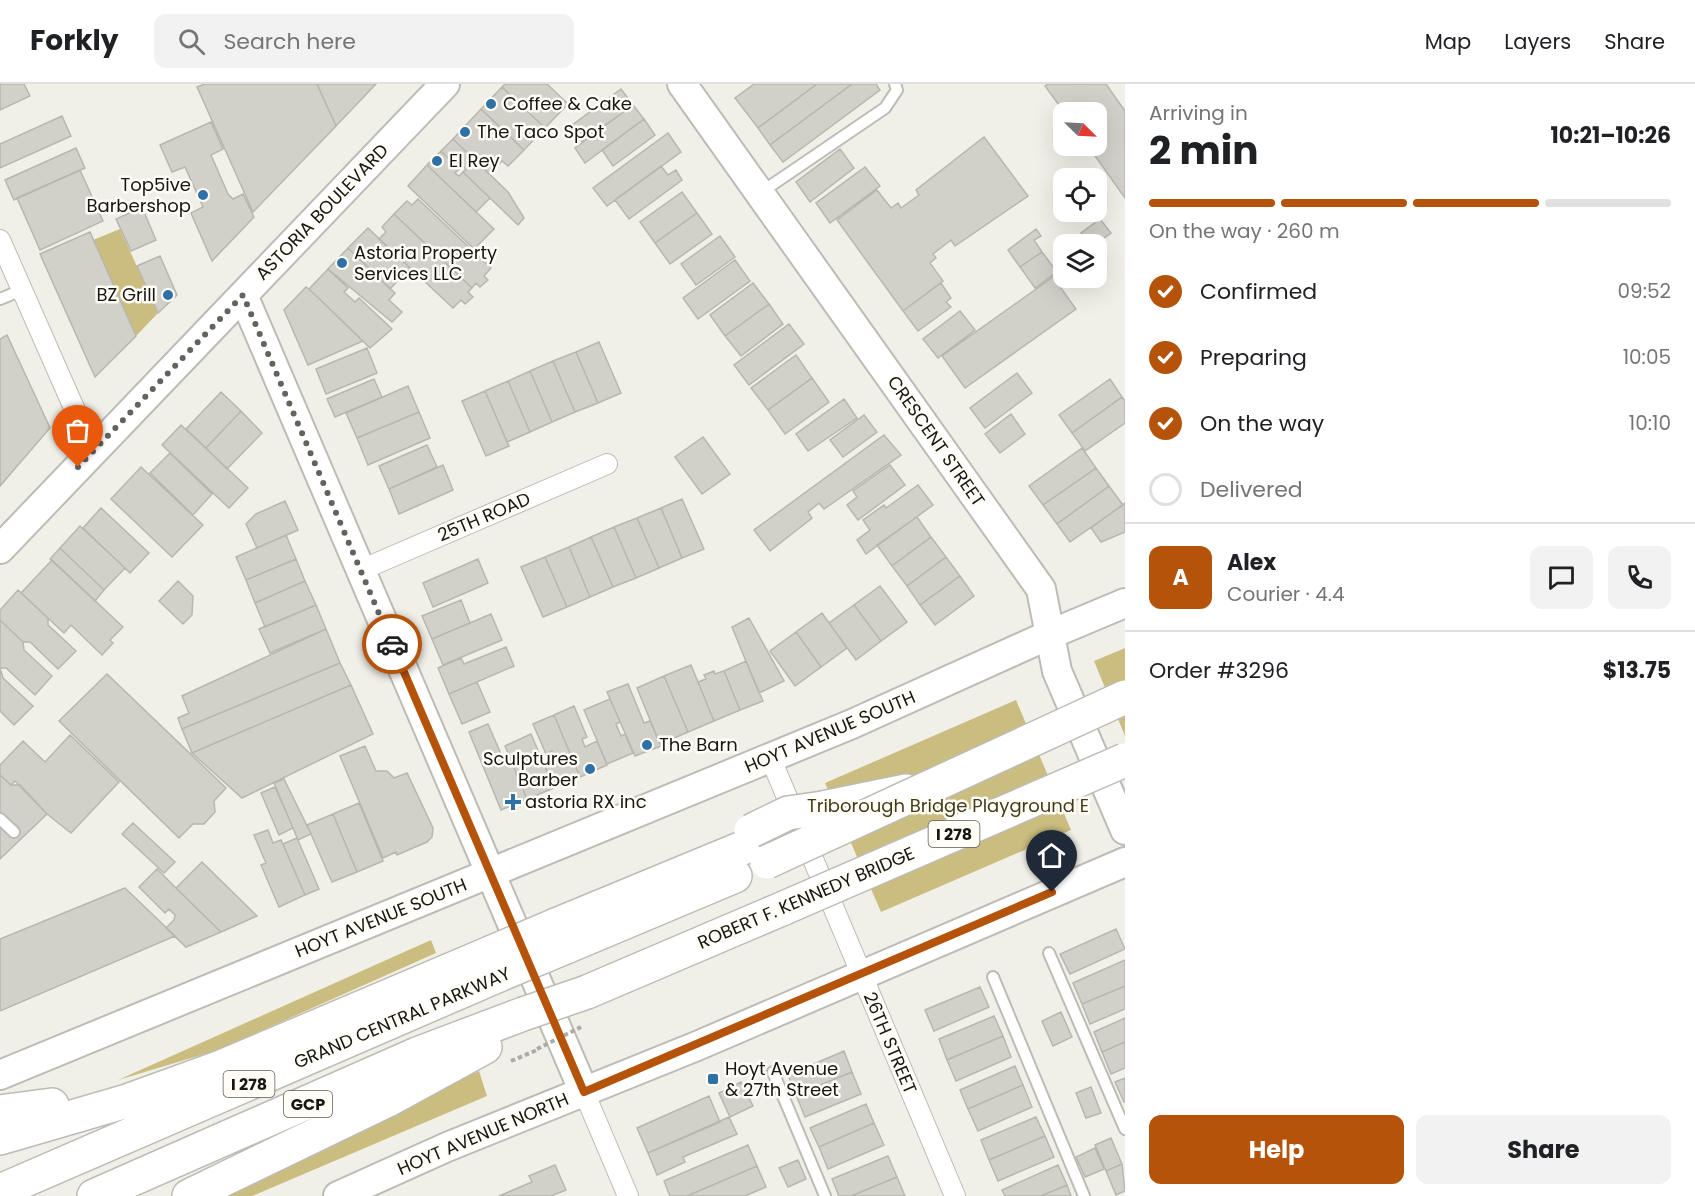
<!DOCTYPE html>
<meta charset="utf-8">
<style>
:root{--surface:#fff;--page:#f2f2f2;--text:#202124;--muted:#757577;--line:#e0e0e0;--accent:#b45309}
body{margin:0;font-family:Poppins,sans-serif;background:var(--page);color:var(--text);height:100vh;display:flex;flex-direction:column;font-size:22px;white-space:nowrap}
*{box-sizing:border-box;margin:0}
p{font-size:20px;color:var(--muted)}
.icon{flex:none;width:33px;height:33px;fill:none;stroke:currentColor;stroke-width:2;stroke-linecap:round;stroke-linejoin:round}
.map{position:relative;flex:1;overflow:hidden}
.drawer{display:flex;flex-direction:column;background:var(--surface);width:570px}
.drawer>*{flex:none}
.needle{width:39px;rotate:114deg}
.tools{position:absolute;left:1053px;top:18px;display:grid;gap:12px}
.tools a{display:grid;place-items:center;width:54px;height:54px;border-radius:12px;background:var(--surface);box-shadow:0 6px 24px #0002;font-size:30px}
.pin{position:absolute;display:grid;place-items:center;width:51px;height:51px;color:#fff;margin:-62px -26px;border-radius:50% 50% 50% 0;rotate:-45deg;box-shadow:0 0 6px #0007}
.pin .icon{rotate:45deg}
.courier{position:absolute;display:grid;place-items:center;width:60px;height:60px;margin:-30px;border:4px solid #b45309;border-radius:50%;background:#fff;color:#222;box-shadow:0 2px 8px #0007}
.head em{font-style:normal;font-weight:700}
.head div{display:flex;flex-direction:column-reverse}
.head{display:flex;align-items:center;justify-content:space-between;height:102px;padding:0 24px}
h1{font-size:39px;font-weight:700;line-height:45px}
.bar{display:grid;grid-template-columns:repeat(4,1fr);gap:9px 6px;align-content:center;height:72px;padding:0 24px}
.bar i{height:8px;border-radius:4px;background:var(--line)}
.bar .on{background:var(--accent)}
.bar p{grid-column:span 4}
.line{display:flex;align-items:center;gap:15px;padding:0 24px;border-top:2px solid var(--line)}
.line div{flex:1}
.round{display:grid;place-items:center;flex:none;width:63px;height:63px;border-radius:12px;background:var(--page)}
ol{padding:0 24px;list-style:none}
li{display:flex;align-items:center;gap:18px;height:66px}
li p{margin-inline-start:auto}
li .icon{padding:6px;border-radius:50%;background:var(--accent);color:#fff;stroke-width:4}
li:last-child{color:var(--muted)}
li i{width:33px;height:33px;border:3px solid var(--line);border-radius:50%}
.primary-button{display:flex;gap:12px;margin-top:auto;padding:12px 24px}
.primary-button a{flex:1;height:69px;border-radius:12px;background:var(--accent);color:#fff;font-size:24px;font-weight:700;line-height:69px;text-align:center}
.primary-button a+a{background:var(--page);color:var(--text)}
header{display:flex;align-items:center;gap:36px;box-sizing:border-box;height:84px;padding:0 30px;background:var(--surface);border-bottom:2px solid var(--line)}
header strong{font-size:28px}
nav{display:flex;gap:33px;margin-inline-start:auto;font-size:21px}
.search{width:420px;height:54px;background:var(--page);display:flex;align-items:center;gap:15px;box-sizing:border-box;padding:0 21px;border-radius:12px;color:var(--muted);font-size:22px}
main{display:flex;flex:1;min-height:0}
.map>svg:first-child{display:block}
.green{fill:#cbbd80}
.building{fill:#d2d1c9;stroke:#b7b6af;stroke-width:1.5}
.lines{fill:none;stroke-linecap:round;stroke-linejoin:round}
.lane-casing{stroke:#bdbcb4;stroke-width:14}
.street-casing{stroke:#bdbcb4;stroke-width:22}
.secondary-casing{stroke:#bdbcb4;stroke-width:32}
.highway-casing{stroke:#bdbcb4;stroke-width:36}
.path{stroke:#acaba5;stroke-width:4;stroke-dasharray:4.5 3;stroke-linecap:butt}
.lane{stroke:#fff;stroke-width:10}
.street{stroke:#fff;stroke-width:20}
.secondary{stroke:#fff;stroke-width:28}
.highway{stroke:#fff;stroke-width:33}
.highway-bridge-casing{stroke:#bdbcb4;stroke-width:36;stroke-linecap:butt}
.path-bridge{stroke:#acaba5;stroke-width:4;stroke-dasharray:4.5 3;stroke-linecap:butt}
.highway-bridge{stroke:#fff;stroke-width:33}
.done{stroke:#63625e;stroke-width:6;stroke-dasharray:0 10.8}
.route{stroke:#b45309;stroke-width:8}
.poi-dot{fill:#2f70a6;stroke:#fffdf5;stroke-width:2}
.labels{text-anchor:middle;stroke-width:5;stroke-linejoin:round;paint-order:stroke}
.shield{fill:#fffdf5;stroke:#5c5b57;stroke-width:1.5}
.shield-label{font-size:16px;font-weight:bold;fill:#161613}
.poi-label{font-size:18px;fill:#161613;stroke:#fffdf5;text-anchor:start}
.street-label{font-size:18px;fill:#161613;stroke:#fffdf5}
.park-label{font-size:18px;fill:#423a1a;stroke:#fffdf5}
</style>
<header>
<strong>Forkly</strong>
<div class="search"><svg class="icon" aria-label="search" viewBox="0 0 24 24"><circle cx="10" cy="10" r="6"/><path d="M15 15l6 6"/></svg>Search here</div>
<nav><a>Map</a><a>Layers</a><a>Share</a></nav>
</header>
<main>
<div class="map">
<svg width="1125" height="1112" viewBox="0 0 1125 1112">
<rect width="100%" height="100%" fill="#f1f0e8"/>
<path class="green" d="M120,145L158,229L136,252L93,156Z
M1125,564V652L1094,577Z
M1016,616L1071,746L881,828L825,699Z
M431,856L436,869L218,966L118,996Z
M479,987L487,1012L252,1112H228L399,1022Z"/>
<path class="building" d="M0,0H24L30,12L0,26Z
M205,0H317L336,42L253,128L197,3Z
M317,0H376L336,42Z
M505,0H547L568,20L545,44L502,3Z
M754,0H817L758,44L735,14Z
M817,0H852L770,61L758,44Z
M852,0H876L880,6L783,78L770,61Z
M1048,0H1106L1125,27V114L1088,62H1096V28H1064L1045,2Z
M502,3L545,44L524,66L481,25Z
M621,5L633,21L582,58L571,42Z
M633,21L644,35L585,79L575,64Z
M481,25L524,66L508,82L502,77L489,90L453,55Z
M62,32L71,52L0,84V60Z
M644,35L655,51L613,82L602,66Z
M211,38L223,65L211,71L228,110L233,115L243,110L254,133L212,177L191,129L203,123L185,83L172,88L160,61Z
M668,49L681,68L607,122L593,104Z
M984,53L1028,112L955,162L951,156L933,170L936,174L930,179L943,197L903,227L837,136L877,106L891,124L898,119L901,124L919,111L916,106Z
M453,55L508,108L524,134L518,141L463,88L466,85L462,82L459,85L441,67Z
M76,64L85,84L14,116L5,96Z
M840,65L854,84L810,118L796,98Z
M441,67L459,85L455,89L459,92L463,88L490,114L476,128L427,81Z
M427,81L494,145L474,165L408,102Z
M661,82L668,91L676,86L682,96L629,135L615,116Z
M865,83L880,102L830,139L816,119Z
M80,86L103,137L40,166L17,114Z
M682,108L697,129L655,159L640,138Z
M418,115L491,184L484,192L488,196L480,203L476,199L472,204L394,130L407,117L412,121Z
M142,123L156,156L131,167L116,135Z
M697,129L712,150L670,180L655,159Z
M394,130L472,204L468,208L473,213L465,220L461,216L453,224L379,155L386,148L382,143Z
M1100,135L1111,149L1096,160H1090L1081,149Z
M368,144L410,184L390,205L348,164Z
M1036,145L1041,152L1034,156L1042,168L1020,183L1008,166Z
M90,148L136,252L95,293L40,170Z
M720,152L735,173L696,201L681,180Z
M348,164L395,209L389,216L402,228L392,238L328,185Z
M1042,168L1057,188L1035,204L1020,183Z
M160,172L177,211L158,229L137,182Z
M735,176L750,197L698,235L683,214Z
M328,185L348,204L344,208L355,218L359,214L392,245L370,264L309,205Z
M1053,193L1076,225L965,304L942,272Z
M753,199L769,220L725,252L710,231Z
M941,199L951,214L946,218L951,223L918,247L903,227Z
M306,203L309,205L363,257L308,281L284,226Z
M769,220L783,240L741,272L725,252Z
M960,227L975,246L938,274L923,255Z
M789,240L804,260L749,301L734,281Z
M7,251L50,344L0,402V255Z
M599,258L621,309L598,319L576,268Z
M367,264L377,289L326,310L316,285Z
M576,268L598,319L575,328L553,277Z
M796,271L812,294L768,326L751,304Z
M553,277L575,328L552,338L530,287Z
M530,287L552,338L530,348L508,297Z
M1017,289L1032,309L985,344L970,324Z
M812,294L829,318L785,350L768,326Z
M374,295L382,313L335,333L327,315Z
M1110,295L1122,313L1072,349L1059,331Z
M508,297L530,348L507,358L485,307Z
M408,302L419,328L357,354L346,329Z
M485,307L509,362L486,372L462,317Z
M221,308L241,327L206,364L186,345Z
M1122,313L1125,317V339L1085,367L1072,349Z
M844,315L857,334L808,367L796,350Z
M241,327L262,349L227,385L206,364Z
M419,328L430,354L368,381L357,354Z
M1011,330L1025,350L1000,369L985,350Z
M864,331L877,348L843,373L830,356Z
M181,341L248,404L229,424L162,361Z
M884,351L901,371L824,425L819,419L808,428L812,434L770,467L754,446Z
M703,353L730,390L702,410L675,373Z
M427,361L437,383L389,405L379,382Z
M1082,364L1096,384L1043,421L1029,402Z
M170,369L212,410L193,431L150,389Z
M443,381L453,406L399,430L389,405Z
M890,381L905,401L858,436L847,421L857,413L853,407Z
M141,383L203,441L172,473L111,415Z
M1096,384L1109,402L1057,440L1043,421Z
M918,401L933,421L866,470L857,456L870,446L863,436L884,421L886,424Z
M1109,402L1123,421L1070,458L1057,440Z
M682,415L704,465L682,474L661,424Z
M285,417L298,446L257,464L246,440L256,430Z
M1125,419V448L1101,458L1091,444Z
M101,424L149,469L130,489L83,444Z
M661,424L682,474L659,484L637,434Z
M917,433L931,453L892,482L877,461Z
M637,434L659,484L636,494L614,443Z
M80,442L125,484L104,506L60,464Z
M614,443L636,494L613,503L591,453Z
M286,451L296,475L246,496L236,473Z
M591,453L613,503L590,513L569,463Z
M931,453L946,473L907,502L892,482Z
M569,463L590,513L567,523L545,473Z
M60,464L104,506L95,517L50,475Z
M545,473L567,523L543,533L521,483Z
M946,473L960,492L920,521L907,502Z
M296,475L305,497L255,519L246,496Z
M478,475L488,499L433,523L423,499Z
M52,476L123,543L110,556L113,559L102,571L71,541L64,549L21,509Z
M960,492L974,512L935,541L920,521Z
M178,497L193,512L192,531L183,540L159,517Z
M305,497L316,521L265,543L255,519Z
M880,502L907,538L881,557L854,521Z
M18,506L48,534V541L76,567L58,585L30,558H23L0,536V526Z
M461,516L470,539L432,555L422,532Z
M316,521L326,545L270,569L259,545Z
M854,521L881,557L856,576L829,539Z
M822,529L847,564L821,583L796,548Z
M491,530L502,556L443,581L432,555Z
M749,534L784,597L759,609L732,543Z
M0,536L23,558L24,566L52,592L35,611L6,584H0Z
M326,545L340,579L182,645L178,634L189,629L182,612Z
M796,548L821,583L795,602L770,567Z
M506,563L514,582L449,610L438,584L461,574L464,580Z
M746,577L763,617L740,626L724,587Z
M340,579L351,601L192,669L182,645Z
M691,581L714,637L688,648L664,592Z
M0,584L3,594L33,622L14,641L0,627Z
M714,587L715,590L724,587L740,626L714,637L698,598L706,595L704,591Z
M107,590L226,704L214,717L215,728L204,740H193L179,754L59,637Z
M664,592L688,648L660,660L637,604Z
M477,598L490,628L462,640L449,610Z
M628,600L644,639L650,637L661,662L635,672L607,608Z
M351,601L373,650L242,714L192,669Z
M610,615L620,638L616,640L621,652L625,650L633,669L607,680L584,626Z
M574,622L587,653L582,655L585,663L597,657L607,681L580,693L554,631Z
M554,631L580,693L554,704L544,679L555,674L552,667L546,670L533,640Z
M488,640L504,677L510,674L527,715L501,726L469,648Z
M531,650L554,704L527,715L505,662Z
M70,651L119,698L71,749L47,730L15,697L11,701L0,691V681L23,657L45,678Z
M365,662L376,687H387L394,694L407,689L433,744L432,753L427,758L397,771L396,768L383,774L340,672Z
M0,691L11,701H20L47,730L0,775Z
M284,695L311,750L298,756L274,699Z
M275,703L293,744L279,751L261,709Z
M359,719L383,777L357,788L333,730Z
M333,730L357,788L332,798L307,741Z
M133,739L175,778L164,789L122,750Z
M268,746L273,759L281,756L305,811L279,823L261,781L266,779L254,751Z
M297,754L319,805L305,811L283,760Z
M202,778L257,832L221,848L176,804Z
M157,785L176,804L221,848L186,863L166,844L174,836L175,831L169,825L165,829L139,803Z
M125,804L175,852L0,927V855Z
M1116,845L1125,865L1070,890L1060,870Z
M1125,876V902L1082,920L1073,899Z
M1125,902V925L1090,940L1082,920Z
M980,903L989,923L934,947L925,926Z
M1061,928L1072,953L1053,962L1042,937Z
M994,932L1003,952L947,976L939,955Z
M1125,934V958L1102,968L1094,948Z
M1003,952L1011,973L956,997L947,976Z
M1125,958V984L1111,990L1102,968Z
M844,967L852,988L796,1011L788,991Z
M1015,982L1023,1001L968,1025L960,1006Z
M852,988L861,1010L805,1033L796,1011Z
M1125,994V1018H1124L1115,998Z
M741,998L753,1022L730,1033L719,1009Z
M1023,1001L1032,1023L978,1047L968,1025Z
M1091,1003L1101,1029L1086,1034L1076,1009Z
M709,1012L720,1038L648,1069L637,1044Z
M866,1020L874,1039L819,1063L810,1044Z
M729,1033L737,1050L683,1073L685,1078L657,1091L648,1069Z
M1036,1033L1045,1052L989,1076L981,1056Z
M874,1039L884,1061L828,1085L819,1063Z
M1045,1052L1054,1073L998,1097L989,1076Z
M1111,1054L1122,1080L1106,1087L1095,1061Z
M748,1061L757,1082L687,1112H670L664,1097Z
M1095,1064L1104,1085L1085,1093L1076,1073Z
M888,1072L897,1093L851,1112H839L832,1095Z
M798,1076L806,1095L788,1103L779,1084Z
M1122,1080L1125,1107L1116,1111L1106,1087Z
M555,1081L566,1106L551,1112H499L532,1098L529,1092Z
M1058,1081L1067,1101L1041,1112H1005L1002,1106Z
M757,1082L766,1103L745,1112H687Z
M897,1093L905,1112H851Z
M1067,1101L1071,1112H1041Z"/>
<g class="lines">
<g class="lane-casing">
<path id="lane" d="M760,109L885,24L897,6L895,0
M0,215L22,206
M0,735L14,748
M1049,869L1125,1045
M993,893L1084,1112
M773,988L825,1112"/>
</g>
<g class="street-casing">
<path id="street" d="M0,156L93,367
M361,486L607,380
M770,673L955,1112
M584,1008L628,1112"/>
</g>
<g class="secondary-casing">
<path id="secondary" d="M682,0L1041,505L1057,587L1125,746
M243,211L584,1008
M0,465L445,0
M0,991L852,640L1051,550L1125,519
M338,1112L447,1063L697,962L1125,778"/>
</g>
<g class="highway-casing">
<path id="highway" d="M823,724L906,707
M556,841L757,758
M566,863L735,792
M587,908L784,824
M0,1028L52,1021
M0,1054L127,1017L221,983L490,869
M0,1107L499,891
M94,1112L417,970L523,930
M189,1112L388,1016L485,963"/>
</g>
<path class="path" d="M511,977L537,966"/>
<use href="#lane" class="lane"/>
<use href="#street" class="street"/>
<use href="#secondary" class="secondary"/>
<use href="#highway" class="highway"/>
<g class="highway-bridge-casing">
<path id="highway-bridge" d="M751,747L788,729L823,724
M767,778L1125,613
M784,824L1125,676
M490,869L556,841
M499,891L566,863
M523,930L587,908"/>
</g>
<path class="path-bridge" d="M537,965L581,943"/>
<use href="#highway-bridge" class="highway-bridge"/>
</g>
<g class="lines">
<path class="done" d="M78,383L243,211L392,560"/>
<path class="route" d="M392,560L584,1008L1052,808"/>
</g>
<g class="poi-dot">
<circle cx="491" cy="20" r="6"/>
<circle cx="465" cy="48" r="6"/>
<circle cx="437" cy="77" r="6"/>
<circle cx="203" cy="111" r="6"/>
<circle cx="342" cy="179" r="6"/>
<circle cx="168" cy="211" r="6"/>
<circle cx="647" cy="661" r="6"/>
<circle cx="590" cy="685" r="6"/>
<path d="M510 709h6v6h6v6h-6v6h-6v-6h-6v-6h6z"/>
<rect x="707" y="989" width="12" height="12" rx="3"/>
</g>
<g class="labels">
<g class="shield">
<rect x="928.5" y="737" width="51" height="26" rx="4.5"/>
<rect x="223.5" y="987" width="51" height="26" rx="4.5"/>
<rect x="284" y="1007" width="48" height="26" rx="4.5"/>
</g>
<g class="shield-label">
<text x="954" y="756">I 278</text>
<text x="249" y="1006">I 278</text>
<text x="308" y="1026">GCP</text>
</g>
<g class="poi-label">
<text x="503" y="26">Coffee &amp; Cake</text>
<text x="477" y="54">The Taco Spot</text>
<text x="449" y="83">El Rey</text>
<text x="191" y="107" text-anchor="end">Top5ive<tspan x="191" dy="21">Barbershop</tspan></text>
<text x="354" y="175">Astoria Property<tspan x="354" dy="21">Services LLC</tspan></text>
<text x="156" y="217" text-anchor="end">BZ Grill</text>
<text x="659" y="667">The Barn</text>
<text x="578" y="681" text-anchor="end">Sculptures<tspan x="578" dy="21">Barber</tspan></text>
<text x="525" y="724">astoria RX inc</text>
<text x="725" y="991">Hoyt Avenue<tspan x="725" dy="21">&amp; 27th Street</tspan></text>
</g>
<g class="street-label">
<text transform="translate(322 128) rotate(-46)" y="6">ASTORIA BOULEVARD</text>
<text transform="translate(936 357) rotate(55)" y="6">CRESCENT STREET</text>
<text transform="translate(484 433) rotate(-23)" y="6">25TH ROAD</text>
<text transform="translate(830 648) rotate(-23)" y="6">HOYT AVENUE SOUTH</text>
<text transform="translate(806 814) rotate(-23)" y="6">ROBERT F. KENNEDY BRIDGE</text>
<text transform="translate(381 834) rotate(-22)" y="6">HOYT AVENUE SOUTH</text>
<text transform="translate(402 934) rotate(-23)" y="6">GRAND CENTRAL PARKWAY</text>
<text transform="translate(890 959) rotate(67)" y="6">26TH STREET</text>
<text transform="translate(483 1050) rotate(-23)" y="6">HOYT AVENUE NORTH</text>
</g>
<g class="park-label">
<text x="948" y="728">Triborough Bridge Playground E</text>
</g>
</g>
</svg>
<div class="tools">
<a><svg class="needle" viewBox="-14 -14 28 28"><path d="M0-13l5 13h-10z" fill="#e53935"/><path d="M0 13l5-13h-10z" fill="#757577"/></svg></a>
<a><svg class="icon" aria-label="locate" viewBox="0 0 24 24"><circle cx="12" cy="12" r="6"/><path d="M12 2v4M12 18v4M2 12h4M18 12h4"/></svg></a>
<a><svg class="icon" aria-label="layers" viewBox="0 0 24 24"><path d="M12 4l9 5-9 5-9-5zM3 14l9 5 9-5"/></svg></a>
</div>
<div class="pin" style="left:78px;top:383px;background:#ea580c"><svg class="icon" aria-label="bag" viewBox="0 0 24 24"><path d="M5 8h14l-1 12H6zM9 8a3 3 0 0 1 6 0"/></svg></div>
<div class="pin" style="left:1052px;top:808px;background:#1f2937"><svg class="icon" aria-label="home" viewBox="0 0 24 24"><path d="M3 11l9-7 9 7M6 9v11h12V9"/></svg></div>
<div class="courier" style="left:392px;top:560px"><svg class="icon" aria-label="car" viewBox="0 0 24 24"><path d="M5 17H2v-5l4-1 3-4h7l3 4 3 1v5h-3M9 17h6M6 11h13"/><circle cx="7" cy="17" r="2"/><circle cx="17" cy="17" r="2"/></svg></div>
</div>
<section class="drawer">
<div class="head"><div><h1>2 min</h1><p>Arriving in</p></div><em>10:21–10:26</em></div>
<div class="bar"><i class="on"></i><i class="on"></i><i class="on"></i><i></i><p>On the way · 260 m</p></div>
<ol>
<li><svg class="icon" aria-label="check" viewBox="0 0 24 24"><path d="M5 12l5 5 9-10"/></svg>Confirmed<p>09:52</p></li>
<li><svg class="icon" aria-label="check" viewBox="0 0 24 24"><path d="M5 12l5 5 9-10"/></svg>Preparing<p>10:05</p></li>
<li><svg class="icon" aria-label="check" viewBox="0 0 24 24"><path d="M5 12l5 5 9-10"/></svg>On the way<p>10:10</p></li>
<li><i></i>Delivered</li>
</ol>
<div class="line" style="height:108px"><b class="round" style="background:var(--accent);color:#fff">A</b><div><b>Alex</b><p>Courier · 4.4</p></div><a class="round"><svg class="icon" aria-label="chat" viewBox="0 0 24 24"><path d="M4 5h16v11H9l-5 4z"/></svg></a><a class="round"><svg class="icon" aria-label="phone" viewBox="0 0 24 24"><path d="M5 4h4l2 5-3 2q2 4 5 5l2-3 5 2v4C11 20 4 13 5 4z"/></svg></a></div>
<div class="line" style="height:78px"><div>Order #3296</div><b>$13.75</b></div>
<div class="primary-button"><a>Help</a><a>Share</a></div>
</section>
</main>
